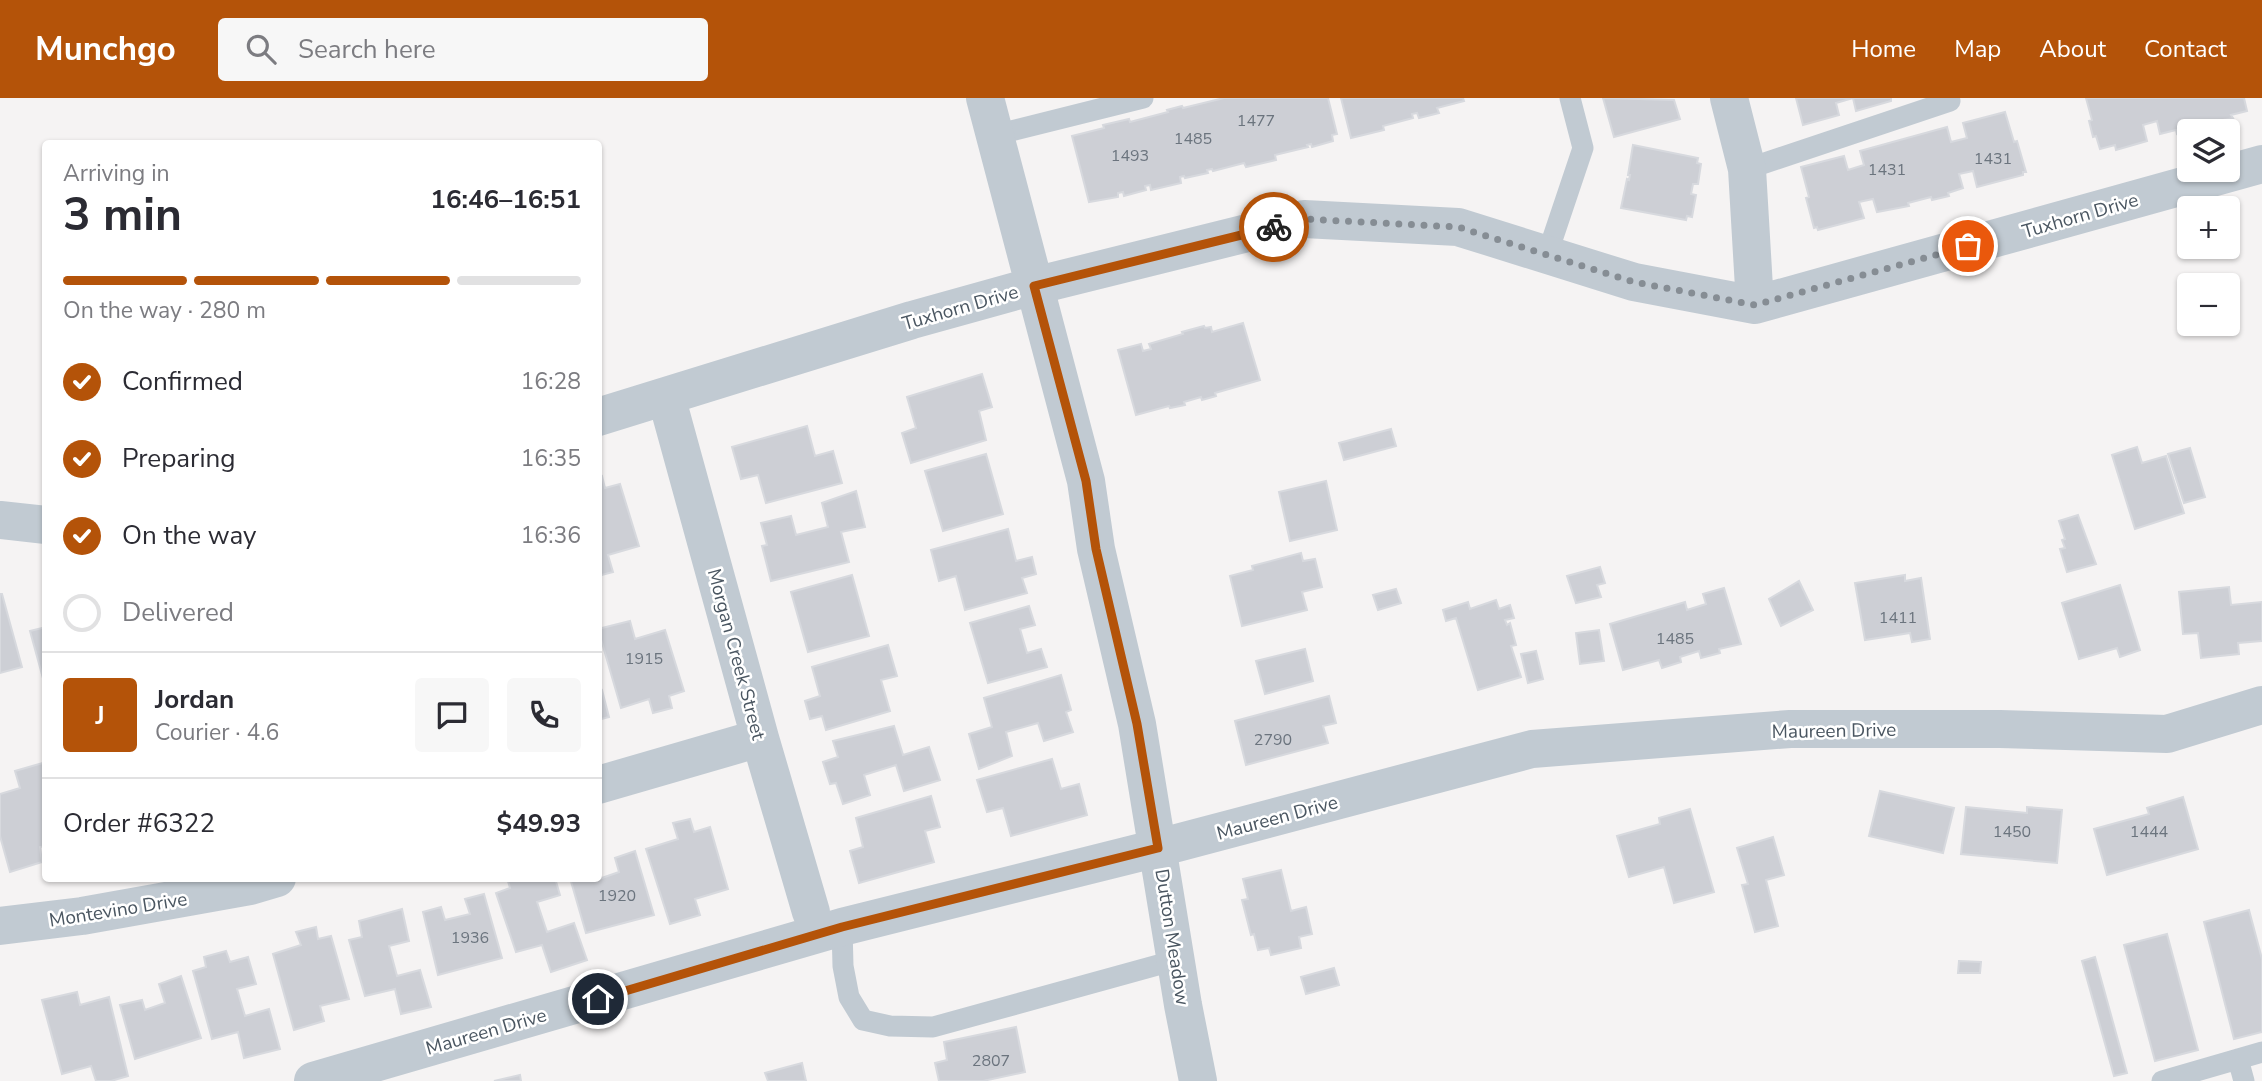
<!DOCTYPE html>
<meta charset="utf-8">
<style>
:root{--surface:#fff;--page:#f7f7f7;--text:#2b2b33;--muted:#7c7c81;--line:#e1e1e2;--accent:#b45309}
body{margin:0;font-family:"Nunito Sans",sans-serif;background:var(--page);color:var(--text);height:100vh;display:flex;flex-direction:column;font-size:26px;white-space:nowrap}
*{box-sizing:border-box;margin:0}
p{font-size:23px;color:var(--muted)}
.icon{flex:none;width:38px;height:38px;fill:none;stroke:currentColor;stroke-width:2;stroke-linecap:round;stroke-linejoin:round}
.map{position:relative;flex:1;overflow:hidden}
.sheet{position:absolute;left:42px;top:42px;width:560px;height:742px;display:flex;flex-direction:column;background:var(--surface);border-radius:7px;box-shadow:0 2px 5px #0004}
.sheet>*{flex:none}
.fabs{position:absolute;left:2177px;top:21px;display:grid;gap:14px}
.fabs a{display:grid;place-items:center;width:63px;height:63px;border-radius:7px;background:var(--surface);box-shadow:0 2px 5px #0004;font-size:35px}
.pin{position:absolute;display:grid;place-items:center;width:60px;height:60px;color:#fff;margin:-30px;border:4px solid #fff;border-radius:50%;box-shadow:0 2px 7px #0007}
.courier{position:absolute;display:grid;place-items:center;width:70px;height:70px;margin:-35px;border:5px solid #b45309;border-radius:50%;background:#fff;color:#222;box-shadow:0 2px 9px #0007}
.overview em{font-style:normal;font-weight:700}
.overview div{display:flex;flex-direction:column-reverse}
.overview{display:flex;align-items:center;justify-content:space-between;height:119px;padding:0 21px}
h1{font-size:46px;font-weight:700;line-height:52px}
.bar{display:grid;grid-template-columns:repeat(4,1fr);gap:10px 7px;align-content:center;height:84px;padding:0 21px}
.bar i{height:9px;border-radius:5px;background:var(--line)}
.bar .active{background:var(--accent)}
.bar p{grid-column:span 4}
.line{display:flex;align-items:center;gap:18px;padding:0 21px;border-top:2px solid var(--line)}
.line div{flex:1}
.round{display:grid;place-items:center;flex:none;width:74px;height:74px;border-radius:7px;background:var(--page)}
ol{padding:0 21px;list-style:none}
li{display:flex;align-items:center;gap:21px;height:77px}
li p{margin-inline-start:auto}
li .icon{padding:7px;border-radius:50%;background:var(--accent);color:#fff;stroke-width:4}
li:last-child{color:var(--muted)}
li i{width:38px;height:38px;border:4px solid var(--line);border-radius:50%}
header{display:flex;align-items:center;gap:42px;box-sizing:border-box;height:98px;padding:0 35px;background:var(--accent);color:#fff}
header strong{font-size:33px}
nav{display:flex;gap:38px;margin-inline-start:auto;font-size:24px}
.search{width:490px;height:63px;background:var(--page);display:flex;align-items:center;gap:18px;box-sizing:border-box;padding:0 24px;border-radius:7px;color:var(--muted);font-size:26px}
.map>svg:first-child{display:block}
.building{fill:#cdcfd5;stroke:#d7d9de;stroke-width:2}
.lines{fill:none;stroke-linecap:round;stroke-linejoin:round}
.lane{stroke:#c1cad2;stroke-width:21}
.street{stroke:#c1cad2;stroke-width:38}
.done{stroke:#868d94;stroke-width:7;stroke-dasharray:0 12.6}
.route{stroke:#b45309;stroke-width:9}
.labels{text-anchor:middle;stroke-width:5;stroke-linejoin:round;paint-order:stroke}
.number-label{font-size:16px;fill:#6b747e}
.street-label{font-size:19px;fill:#4a5661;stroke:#fff}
</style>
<header>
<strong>Munchgo</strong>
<div class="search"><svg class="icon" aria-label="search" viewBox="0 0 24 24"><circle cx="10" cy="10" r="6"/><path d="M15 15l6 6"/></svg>Search here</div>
<nav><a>Home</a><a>Map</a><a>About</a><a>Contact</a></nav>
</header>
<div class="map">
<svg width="2262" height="983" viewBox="0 0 2262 983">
<rect width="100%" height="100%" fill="#f5f3f3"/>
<path class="building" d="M1224,0H1328L1337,36L1332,37L1333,43L1312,49L1311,46L1307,47L1308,49L1275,57L1276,62L1246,69L1244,65L1213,73L1212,71L1207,72L1208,75L1185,80L1184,78L1180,79L1181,85L1151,92L1150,87L1145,88L1146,92L1124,98L1123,94L1118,95V99L1089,104L1072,38L1104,30L1103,27L1129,21L1130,24L1168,14L1167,12L1182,8L1183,10Z
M1341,0H1463L1464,3L1437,10L1439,15L1419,20L1417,15L1412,16L1413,20L1383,28L1384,32L1351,40Z
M1603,0L1674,2L1680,21L1614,39Z
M1796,0H1891V3L1856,13L1853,0L1836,5L1839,17L1803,27Z
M2086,0H2244L2247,13L2231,17L2233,20L2192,28L2193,31L2177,36L2176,32L2160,36L2157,23L2143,27L2147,43L2116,52L2115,47L2100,51L2096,38L2093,39L2089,23L2092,22Z
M2005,14L2014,44L2017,43L2026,74H2023V77L1977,89L1973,73L1959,76L1963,90L1948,95L1949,98L1932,102L1931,99L1908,105L1909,108L1877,114L1873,101L1859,104L1864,120L1818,132L1817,129L1814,130L1806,100L1809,99L1801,69L1844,58L1848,72L1864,67L1860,53L1947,29L1951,44L1967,40L1963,25Z
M1633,47L1698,60L1697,65L1701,66L1698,86H1693L1691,96L1696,97L1692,119L1687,118L1686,122L1621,110L1627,81L1629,82L1630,77H1628Z
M1243,225L1260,282L1215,295L1216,298L1202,302L1201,299L1184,304L1185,307L1170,310L1169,308L1136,317L1118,252L1141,246L1143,253L1151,251L1149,246L1183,236L1182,234L1204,228L1205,230L1211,229L1212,234Z
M982,276L992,309L979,313L986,342L911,365L902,335L916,330L907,299Z
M807,328L815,358L833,353L842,385L766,405L758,377L741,381L732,349Z
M1391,331L1396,348L1344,362L1339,345Z
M2137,349L2142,365L2166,358L2184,415L2135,431L2112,357Z
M2190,350L2205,399L2184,405L2168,356Z
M986,356L1003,416L943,433L925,373Z
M602,378L605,390L620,386L639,448L608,457L613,474L598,478V379Z
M1326,383L1337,432L1290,443L1279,394Z
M856,393L865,429L841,434L849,464L771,483L762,448L767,447L761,425L791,418L796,437L828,429L822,405Z
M2078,417L2096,466L2067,474L2060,451L2065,450L2062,442L2065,441L2059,423Z
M1008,431L1016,463L1032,459L1036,476L1022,480L1027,495L965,512L956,478L939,483L931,452Z
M1301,455L1303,463L1315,461L1322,489L1302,494L1307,512L1242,528L1230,478L1253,472L1252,468Z
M1600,469L1605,485L1597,487L1601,499L1576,505L1567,478Z
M852,477L869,538L808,554L791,494Z
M1905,477V483L1921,480L1930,541L1912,544L1910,535L1865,542L1855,485Z
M1799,483L1813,512L1781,528L1769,501Z
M2120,487L2140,552L2120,559L2117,550L2079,561L2062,505Z
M2229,489L2231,507L2262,504V543L2238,545L2239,556L2201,560L2198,535L2183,536L2179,494Z
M1724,490L1741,546L1719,551L1720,555L1701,560L1699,553L1680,559L1681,564L1662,570L1659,562L1623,572L1610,526L1685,504L1687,512L1706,506L1703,496Z
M1396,491L1401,505L1378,512L1373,497Z
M0,496H2L22,569L0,575Z
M1496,502L1499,511L1510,507L1514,520L1505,522L1507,527L1510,525L1516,547L1511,548L1521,579L1478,592L1456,520L1446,523L1443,512L1468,504L1470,511Z
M1029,508L1035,527L1020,531L1027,555L1041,551L1047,569L988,585L970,525Z
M630,523L635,541L665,532L684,593L669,598L672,610L653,615L649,601L621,610L598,531Z
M46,529V583L44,584L30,533Z
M1599,532L1604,563L1580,566L1576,535Z
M888,547L897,578L881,582L890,613L826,632L822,618L810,621L805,603L820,598L812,569Z
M1305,551L1313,583L1265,596L1256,563Z
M1536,553L1543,581L1528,585L1521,556Z
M1061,577L1071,612L1066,614L1073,634L1044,643L1038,625L1006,634L1012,658L979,671L969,636L992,629L984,600Z
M602,592L609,619L598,622V593Z
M1329,598L1336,625L1323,628L1328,645L1246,667L1235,623Z
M894,628L903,657L929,649L940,682L904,693L896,667L864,677L870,697L843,706L836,685L830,686L823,664L838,659L833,643Z
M1052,661L1061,691L1079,686L1087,717L1011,738L1003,710L987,714L977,682Z
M46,664V748L40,749L42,764L10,774L0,738V696L20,690L15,673Z
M1880,693L1954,710L1943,755L1869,738Z
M931,698L940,729L925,733L934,764L859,785L850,753L863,749L856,720Z
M2183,699L2198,751L2107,777L2094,731L2149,716L2147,710Z
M1966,709L2027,715V709L2062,712L2057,765L1961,756Z
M1690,711L1714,794L1674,805L1664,769L1629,779L1617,738L1660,726L1659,720Z
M690,721L694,734L710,729L728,791L695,801L700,817L670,826L646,751L678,741L673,725Z
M1773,739L1784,777L1766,782L1778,828L1755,834L1742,787L1748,786L1737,750Z
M635,753L654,817L586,835L570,780H595L596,782L619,774L615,760Z
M1281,772L1291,813L1306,809L1312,836L1299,839L1301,850L1271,857L1269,850L1258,852L1254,836L1251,837L1242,802L1248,801L1243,781Z
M507,780H555L560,797L537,804L547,834L574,825L587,862L551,874L542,847L516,854L496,795L510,790Z
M484,796L502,860L438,877L423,814L441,809L445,822L470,816L465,801Z
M402,811L409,843L389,848L397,878L420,872L431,909L401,916L395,891L365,898L349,842L362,839L359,823Z
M2249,812L2262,861V934L2234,941L2204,824Z
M316,829L318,841L331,838L349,901L320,908L324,923L294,932L273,856L301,847L296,834Z
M2167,836L2198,952L2155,963L2124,847Z
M226,853L230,864L248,859L256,886L237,891L245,918L269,911L280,951L244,960L238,934L212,941L193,873L206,869L204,859Z
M2095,859L2127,975L2114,978L2082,863Z
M1959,863L1981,864L1980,875H1958Z
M1334,870L1339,887L1306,896L1301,879Z
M181,878L201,940L135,961L120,907L142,902L145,912L165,905L159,886Z
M77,894L80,907L109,899L128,978L111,983H96L91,968L62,976L42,902Z
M1016,929L1025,974L983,983H939L935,965L947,962L944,944Z
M802,965L806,983H768L765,975Z
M520,977L521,983H494Z"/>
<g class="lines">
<path class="lane" d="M995,37L1143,0
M1747,71L1950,3
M1547,157L1583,50L1570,0
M842,829L843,868L849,899L863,922L890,928L933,929L1176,862
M2238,961L2244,983
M2162,983L2262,954"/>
<path class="street" d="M985,0L1086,383L1096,451L1137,626L1183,907L1198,983
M1729,0L1747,71L1755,207
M666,298L760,640L811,814
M598,319L912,222L1034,188L1304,121L1458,129L1634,184L1755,207L2262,66
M0,422L46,427
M598,687L760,640
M0,828L82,818L250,788L277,780
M313,983L842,829L1158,750L1532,651L1790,631H2000L2167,636L2262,607"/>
</g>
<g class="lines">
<path class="done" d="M1274,129L1304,121L1458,129L1634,184L1755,207L1968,148"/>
<path class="route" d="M598,901L842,829L1158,750L1137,626L1096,451L1086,383L1034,188L1274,129"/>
</g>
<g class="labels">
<g class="number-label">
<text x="1256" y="28">1477</text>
<text x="1193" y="46">1485</text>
<text x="1130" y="63">1493</text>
<text x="1993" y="66">1431</text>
<text x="1887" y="77">1431</text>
<text x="1898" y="525">1411</text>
<text x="1675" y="546">1485</text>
<text x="644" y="566">1915</text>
<text x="1273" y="647">2790</text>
<text x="2012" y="739">1450</text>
<text x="2149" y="739">1444</text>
<text x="617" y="803">1920</text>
<text x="470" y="845">1936</text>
<text x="991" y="968">2807</text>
</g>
<g class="street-label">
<text transform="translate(2080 117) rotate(-16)" y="7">Tuxhorn Drive</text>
<text transform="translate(960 209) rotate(-16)" y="7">Tuxhorn Drive</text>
<text transform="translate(737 556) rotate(75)" y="7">Morgan Creek Street</text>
<text transform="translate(1834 632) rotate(-1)" y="7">Maureen Drive</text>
<text transform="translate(1277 719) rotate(-15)" y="7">Maureen Drive</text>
<text transform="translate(118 811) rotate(-9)" y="7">Montevino Drive</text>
<text transform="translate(1173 839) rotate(81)" y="7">Dutton Meadow</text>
<text transform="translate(486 933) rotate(-16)" y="7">Maureen Drive</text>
</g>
</g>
</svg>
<div class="fabs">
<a><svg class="icon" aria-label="layers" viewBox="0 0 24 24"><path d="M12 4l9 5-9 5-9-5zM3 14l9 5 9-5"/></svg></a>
<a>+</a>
<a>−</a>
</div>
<div class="pin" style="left:1968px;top:148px;background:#ea580c"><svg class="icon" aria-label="bag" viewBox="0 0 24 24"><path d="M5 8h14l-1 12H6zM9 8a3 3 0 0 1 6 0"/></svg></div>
<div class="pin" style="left:598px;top:901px;background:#1f2937"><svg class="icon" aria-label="home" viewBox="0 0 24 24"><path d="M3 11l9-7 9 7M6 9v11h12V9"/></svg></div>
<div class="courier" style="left:1274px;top:129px"><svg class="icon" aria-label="bike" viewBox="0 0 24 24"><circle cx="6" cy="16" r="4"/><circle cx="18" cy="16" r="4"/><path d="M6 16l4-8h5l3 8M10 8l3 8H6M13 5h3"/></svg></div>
<section class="sheet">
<div class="overview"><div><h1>3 min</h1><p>Arriving in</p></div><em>16:46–16:51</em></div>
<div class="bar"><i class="active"></i><i class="active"></i><i class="active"></i><i></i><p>On the way · 280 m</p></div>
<ol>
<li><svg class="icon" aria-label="check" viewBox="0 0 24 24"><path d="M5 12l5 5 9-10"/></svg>Confirmed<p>16:28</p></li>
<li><svg class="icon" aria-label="check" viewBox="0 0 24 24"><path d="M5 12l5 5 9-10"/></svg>Preparing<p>16:35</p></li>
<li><svg class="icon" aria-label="check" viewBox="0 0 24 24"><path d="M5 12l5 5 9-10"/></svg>On the way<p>16:36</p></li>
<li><i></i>Delivered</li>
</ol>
<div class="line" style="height:126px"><b class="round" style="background:var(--accent);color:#fff">J</b><div><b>Jordan</b><p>Courier · 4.6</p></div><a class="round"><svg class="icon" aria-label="chat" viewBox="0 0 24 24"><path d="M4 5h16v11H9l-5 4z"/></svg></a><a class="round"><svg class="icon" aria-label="phone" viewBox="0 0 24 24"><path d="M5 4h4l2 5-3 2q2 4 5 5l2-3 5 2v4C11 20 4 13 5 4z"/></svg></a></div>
<div class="line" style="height:91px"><div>Order #6322</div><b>$49.93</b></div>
</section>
</div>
